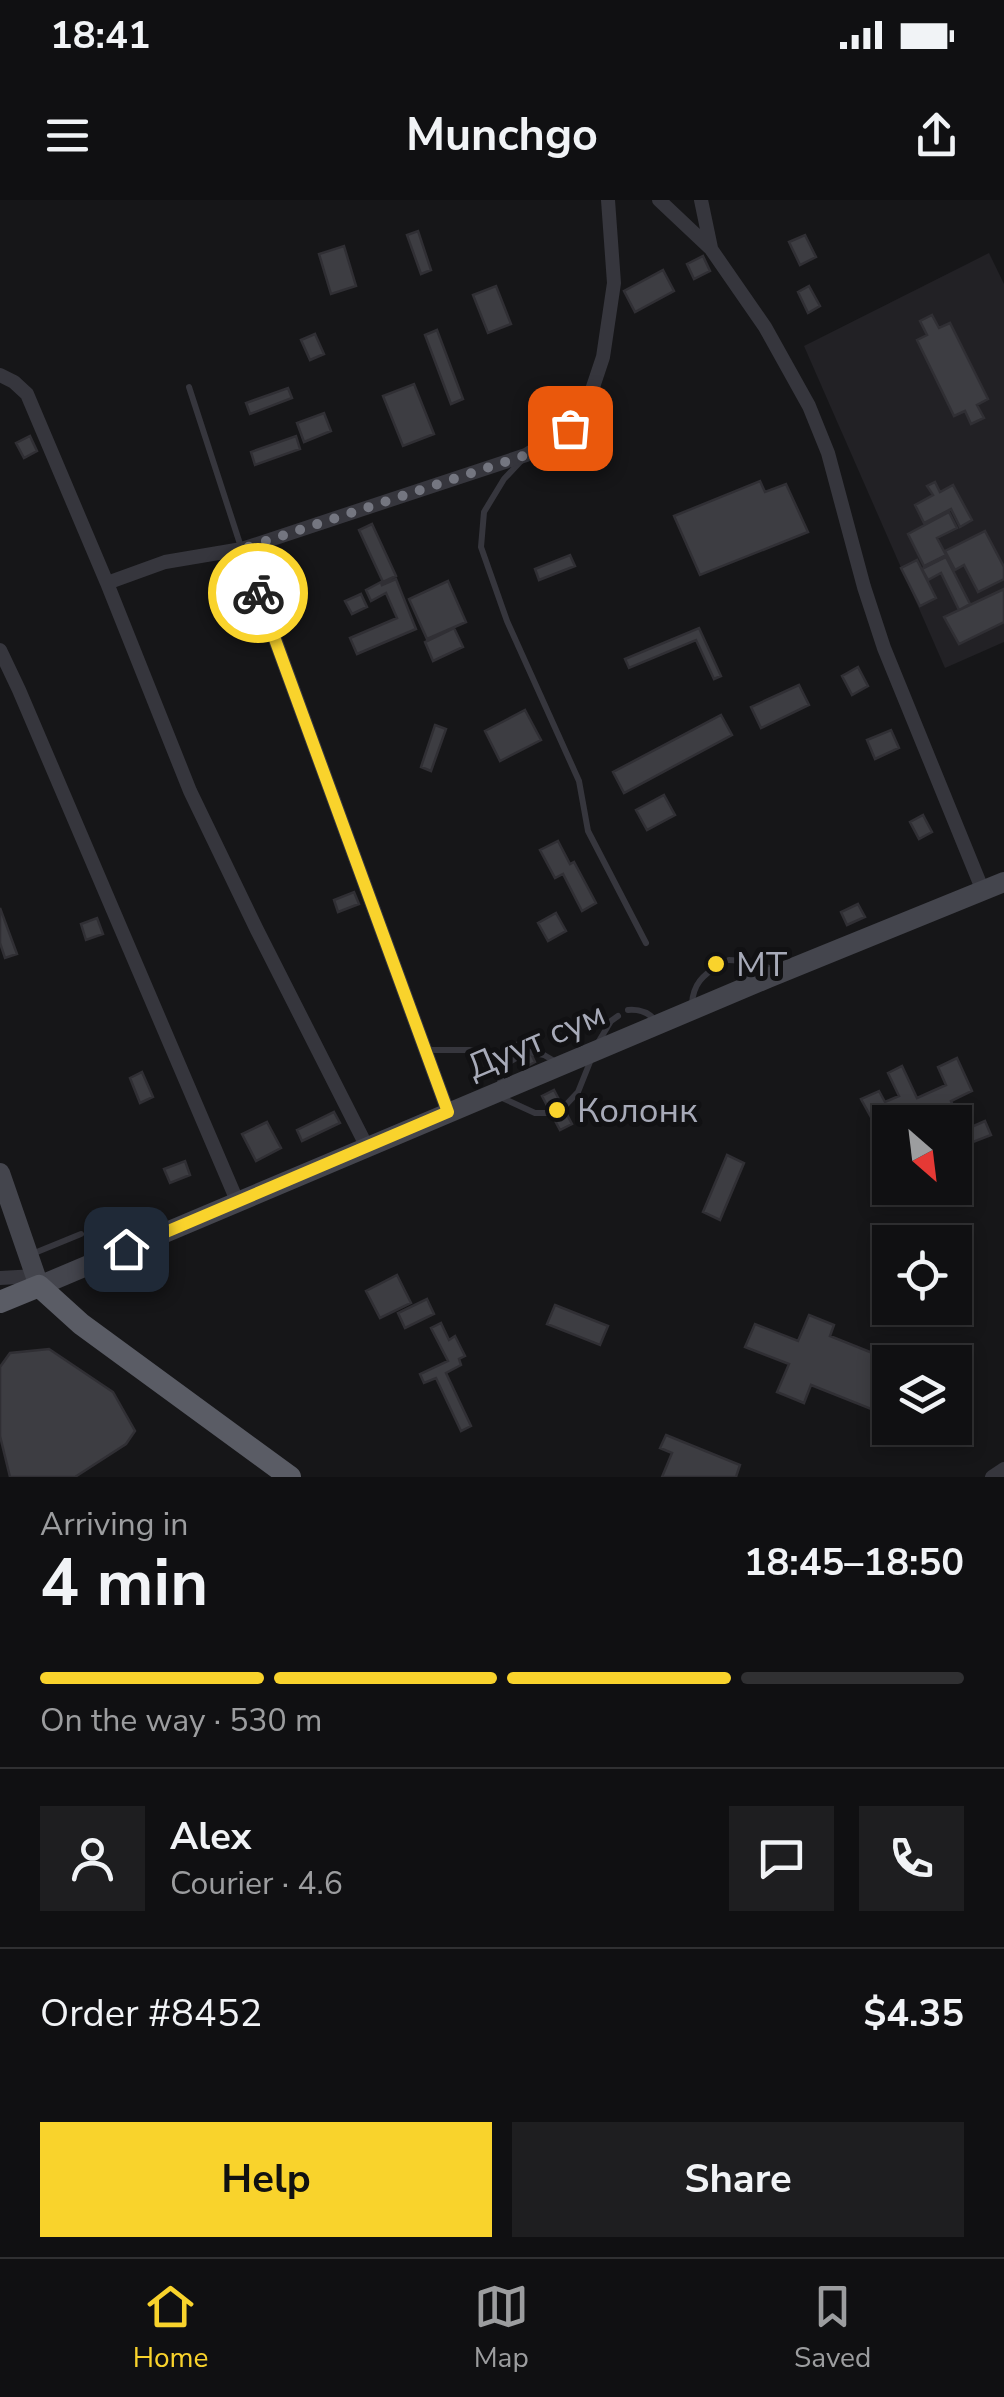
<!DOCTYPE html>
<meta charset="utf-8">
<style>
:root{--surface:#101012;--page:#1e1e20;--text:#f1f3f6;--muted:#9c9d9f;--line:#303032;--accent:#f9d32c}
body{margin:0;font-family:"Nunito Sans",sans-serif;background:var(--page);color:var(--text);height:100vh;display:flex;flex-direction:column;font-size:38px;white-space:nowrap}
*{box-sizing:border-box;margin:0}
p{font-size:32px;color:var(--muted)}
.icon{flex:none;width:55px;height:55px;fill:none;stroke:currentColor;stroke-width:2;stroke-linecap:round;stroke-linejoin:round}
.map{position:relative;height:1277px;overflow:hidden}
.sheet{display:flex;flex-direction:column;background:var(--surface);flex:1}
.sheet>*{flex:none}
.needle{width:65px;rotate:152deg}
.fabs{position:absolute;left:872px;top:905px;display:grid;gap:20px}
.fabs a{display:grid;place-items:center;width:100px;height:100px;border-radius:0px;background:var(--surface);box-shadow:0 5px 15px #0003,0 0 0 2px var(--line);font-size:50px}
.pin{position:absolute;display:grid;place-items:center;width:85px;height:85px;color:#fff;margin:-42px;border-radius:20px;box-shadow:0 5px 15px #0006}
.courier{position:absolute;display:grid;place-items:center;width:100px;height:100px;margin:-50px;border:8px solid #f9d32c;border-radius:50%;background:#fff;color:#222;box-shadow:0 2px 12px #0007}
.overview em{font-style:normal;font-weight:700}
.overview div{display:flex;flex-direction:column-reverse}
.overview{display:flex;align-items:center;justify-content:space-between;height:170px;padding:0 40px}
h1{font-size:65px;font-weight:700;line-height:75px}
.bar{display:grid;grid-template-columns:repeat(4,1fr);gap:15px 10px;align-content:center;height:120px;padding:0 40px}
.bar i{height:12px;border-radius:8px;background:var(--line)}
.bar .active{background:var(--accent)}
.bar p{grid-column:span 4}
.line{display:flex;align-items:center;gap:25px;padding:0 40px;border-top:2px solid var(--line)}
.line div{flex:1}
.round{display:grid;place-items:center;flex:none;width:105px;height:105px;border-radius:0px;background:var(--page)}
.button{display:flex;gap:20px;margin-top:auto;padding:20px 40px}
.button a{flex:1;height:115px;border-radius:0px;background:var(--accent);color:#111;font-size:40px;font-weight:700;line-height:115px;text-align:center}
.button a+a{background:var(--page);color:var(--text)}
.status{display:flex;justify-content:space-between;align-items:center;height:70px;padding:0 50px;background:var(--surface);direction:ltr}
.status svg{height:28px;fill:currentColor}
header{display:flex;justify-content:space-between;align-items:center;height:130px;padding:0 40px;background:var(--surface);font-size:45px;font-weight:700}
.tab-bar{display:flex;justify-content:space-around;align-items:center;height:140px;border-top:2px solid var(--line);background:var(--surface);font-size:28px;color:var(--muted)}
.tab-bar a{display:grid;justify-items:center;gap:5px}
.tab-bar .active{color:var(--accent)}
.map>svg:first-child{display:block}
.built{fill:#222125}
.building{fill:#3d3d42;stroke:#302f34;stroke-width:2.5}
.lines{fill:none;stroke-linecap:round;stroke-linejoin:round}
.service{stroke:#36363d;stroke-width:6}
.minor{stroke:#36363d;stroke-width:14}
.secondary{stroke:#44454d;stroke-width:20}
.trunk{stroke:#5a5c65;stroke-width:22}
.done{stroke:#747680;stroke-width:10;stroke-dasharray:0 18}
.route{stroke:#f9d32c;stroke-width:12}
.poi-dot{fill:#f9d32c;stroke:#111113;stroke-width:4}
.labels{text-anchor:middle;stroke-width:10;stroke-linejoin:round;paint-order:stroke}
.poi-label{font-size:35px;fill:#a7aab8;stroke:#111113;text-anchor:start}
.street-label{font-size:35px;fill:#a7aab8;stroke:#111113}
</style>
<div class="status"><b>18:41</b><svg viewBox="0 0 49 12"><path d="M0 12V9h3v3zM5 12V6h3v6zM10 12V3h3v9zM15 12V0h3v12zM26 1h20v11H26zM47 4h2v5h-2z"/></svg></div>
<header><svg class="icon" aria-label="menu" viewBox="0 0 24 24"><path d="M4 6h16M4 12h16M4 18h16"/></svg>Munchgo<svg class="icon" aria-label="share" viewBox="0 0 24 24"><path d="M12 15V3M7 8l5-5 5 5M5 13v7h14v-7"/></svg></header>
<div class="map">
<svg width="1004" height="1277" viewBox="0 0 1004 1277">
<rect width="100%" height="100%" fill="#161618"/>
<path class="built" d="M989,53L1004,84V442L945,468L804,146Z"/>
<path class="building" d="M418,31L431,70L421,74L407,35Z
M805,35L816,57L800,65L789,42Z
M344,46L356,86L331,94L319,54Z
M703,56L710,71L694,79L687,64Z
M663,70L674,91L635,112L624,91Z
M496,86L511,124L488,133L473,95Z
M809,86L820,106L808,113L798,92Z
M932,115L939,128L950,123L988,199L977,205L984,218L971,224L965,211L954,216L917,140L927,135L920,121Z
M437,130L463,199L451,204L425,135Z
M315,134L324,154L310,160L301,140Z
M414,184L434,234L403,246L383,196Z
M288,188L292,198L250,214L246,203Z
M324,213L331,231L304,242L297,223Z
M30,236L37,251L24,258L16,243Z
M296,236L300,249L255,265L251,252Z
M760,281L765,292L786,284L808,332L700,375L674,316Z
M935,282L940,292L953,285L972,320L960,327L951,309L924,323L915,305L933,295L927,286Z
M949,312L957,328L937,338L946,355L924,366L908,334Z
M372,324L396,376L383,382L359,330Z
M985,331L1004,367V379L978,392L964,365L955,370L945,351Z
M570,355L575,366L539,380L535,369Z
M946,357L970,404L959,410L941,373L928,380L922,369Z
M917,360L936,398L920,406L901,368Z
M396,379L416,429L357,454L350,438L397,418L386,393L371,401L366,390L381,382L382,385Z
M448,381L466,422L427,439L409,399Z
M1004,389V422L959,444L944,417Z
M361,394L367,407L352,414L345,401Z
M454,428L463,447L433,461L425,442Z
M699,428L721,476L714,479L696,440L629,468L625,459Z
M858,467L868,486L852,495L842,476Z
M799,485L809,505L761,528L751,507Z
M525,510L541,540L500,561L485,531Z
M721,515L732,535L624,593L613,572Z
M435,525L446,529L431,571L421,567Z
M891,530L899,548L875,559L867,540Z
M664,595L675,615L647,630L636,610Z
M923,615L932,632L919,639L910,622Z
M558,641L570,664L574,662L596,703L582,711L563,674L555,678L540,650Z
M354,692L359,704L338,712L334,700Z
M858,704L865,717L847,725L841,712Z
M0,708L17,754L5,758L0,743Z
M556,713L566,731L548,741L538,723Z
M97,718L103,734L86,740L81,724Z
M524,839L535,862L524,868L513,845Z
M957,858L972,891L951,901L962,925L955,928V922H950L942,905L910,920L907,914L877,928L861,899L879,891L885,902L899,896L888,873L902,866L917,898L946,885L938,867Z
M142,872L153,897L140,903L130,878Z
M554,890L572,924L560,930L542,896Z
M334,912L340,923L302,941L297,930Z
M985,921L991,935L955,949V934Z
M267,922L281,948L256,961L242,934Z
M727,955L744,963L720,1020L703,1012Z
M185,961L190,975L170,983L164,969Z
M397,1075L411,1103L380,1118L366,1091Z
M427,1099L434,1114L405,1128L398,1113Z
M555,1105L608,1126L600,1145L547,1124Z
M809,1115L834,1125L830,1136L895,1162H890V1191L881,1213L811,1185L804,1203L777,1192L789,1164L745,1147L755,1124L798,1141Z
M441,1123L449,1140L455,1136L465,1156L459,1159L461,1165L446,1173L471,1226L461,1231L436,1178L424,1183L420,1174L448,1161L431,1128Z
M49,1149L113,1192L135,1231L126,1244L75,1277H10L0,1236V1167L10,1153Z
M666,1235L740,1265L736,1277H662L672,1253L660,1248Z"/>
<g class="lines">
<path class="service" d="M189,187L241,347
M522,260L504,279L484,312L481,347L507,421L579,581L588,631L646,743
M729,760L745,761L776,770
M692,804C693,784 703,775 719,765
M628,810C640,809 649,812 657,822
M599,841L611,821L618,816
M426,850H469L490,854L504,865
M530,852L544,855L556,862
M499,887L504,865L518,857
M498,896L535,913H552
M563,908L578,892L592,857
M91,1029L94,1028L121,1045
M32,1054L81,1034"/>
<path class="minor" d="M659,0L711,49L765,127L809,206L828,253L864,387L884,448L983,691
M701,0L711,48
M0,175L14,182L27,194L107,383
M242,349L448,912
M0,450L19,490L238,1003
M367,947L257,730L190,591L107,383L165,362L242,349L526,255L570,228L590,196L603,157L614,83L608,0
M0,1078L36,1076
M992,1277L1004,1269"/>
<path class="secondary" d="M0,973L39,1086L768,778L1004,682"/>
<path class="trunk" d="M0,1102L39,1086L81,1124L290,1277"/>
</g>
<g class="lines">
<path class="done" d="M258,393L242,349L526,255L570,228"/>
<path class="route" d="M126,1049L448,912L258,393"/>
</g>
<g class="poi-dot">
<circle cx="716" cy="764" r="10"/>
<circle cx="557" cy="910" r="10"/>
</g>
<g class="labels">
<g class="poi-label">
<text x="736" y="776">MT</text>
<text x="577" y="922">Колонк</text>
</g>
<g class="street-label">
<text transform="translate(536 840) rotate(-23)" y="12">Дуут сум</text>
</g>
</g>
</svg>
<div class="fabs">
<a><svg class="needle" viewBox="-14 -14 28 28"><path d="M0-13l5 13h-10z" fill="#e53935"/><path d="M0 13l5-13h-10z" fill="#9c9d9f"/></svg></a>
<a><svg class="icon" aria-label="locate" viewBox="0 0 24 24"><circle cx="12" cy="12" r="6"/><path d="M12 2v4M12 18v4M2 12h4M18 12h4"/></svg></a>
<a><svg class="icon" aria-label="layers" viewBox="0 0 24 24"><path d="M12 4l9 5-9 5-9-5zM3 14l9 5 9-5"/></svg></a>
</div>
<div class="pin" style="left:570px;top:228px;background:#ea580c"><svg class="icon" aria-label="bag" viewBox="0 0 24 24"><path d="M5 8h14l-1 12H6zM9 8a3 3 0 0 1 6 0"/></svg></div>
<div class="pin" style="left:126px;top:1049px;background:#1f2937"><svg class="icon" aria-label="home" viewBox="0 0 24 24"><path d="M3 11l9-7 9 7M6 9v11h12V9"/></svg></div>
<div class="courier" style="left:258px;top:393px"><svg class="icon" aria-label="bike" viewBox="0 0 24 24"><circle cx="6" cy="16" r="4"/><circle cx="18" cy="16" r="4"/><path d="M6 16l4-8h5l3 8M10 8l3 8H6M13 5h3"/></svg></div>
</div>
<section class="sheet">
<div class="overview"><div><h1>4 min</h1><p>Arriving in</p></div><em>18:45–18:50</em></div>
<div class="bar"><i class="active"></i><i class="active"></i><i class="active"></i><i></i><p>On the way · 530 m</p></div>
<div class="line" style="height:180px"><a class="round"><svg class="icon" aria-label="person" viewBox="0 0 24 24"><circle cx="12" cy="8" r="4"/><path d="M4 21q1-7 8-7t8 7"/></svg></a><div><b>Alex</b><p>Courier · 4.6</p></div><a class="round"><svg class="icon" aria-label="chat" viewBox="0 0 24 24"><path d="M4 5h16v11H9l-5 4z"/></svg></a><a class="round"><svg class="icon" aria-label="phone" viewBox="0 0 24 24"><path d="M5 4h4l2 5-3 2q2 4 5 5l2-3 5 2v4C11 20 4 13 5 4z"/></svg></a></div>
<div class="line" style="height:130px"><div>Order #8452</div><b>$4.35</b></div>
<div class="button"><a>Help</a><a>Share</a></div>
</section>
<nav class="tab-bar">
<a class="active"><svg class="icon" aria-label="home" viewBox="0 0 24 24"><path d="M3 11l9-7 9 7M6 9v11h12V9"/></svg>Home</a>
<a><svg class="icon" aria-label="map" viewBox="0 0 24 24"><path d="M3 6l6-2 6 2 6-2v14l-6 2-6-2-6 2zM9 4v14M15 6v14"/></svg>Map</a>
<a><svg class="icon" aria-label="saved" viewBox="0 0 24 24"><path d="M7 4h10v16l-5-4-5 4z"/></svg>Saved</a>
</nav>
